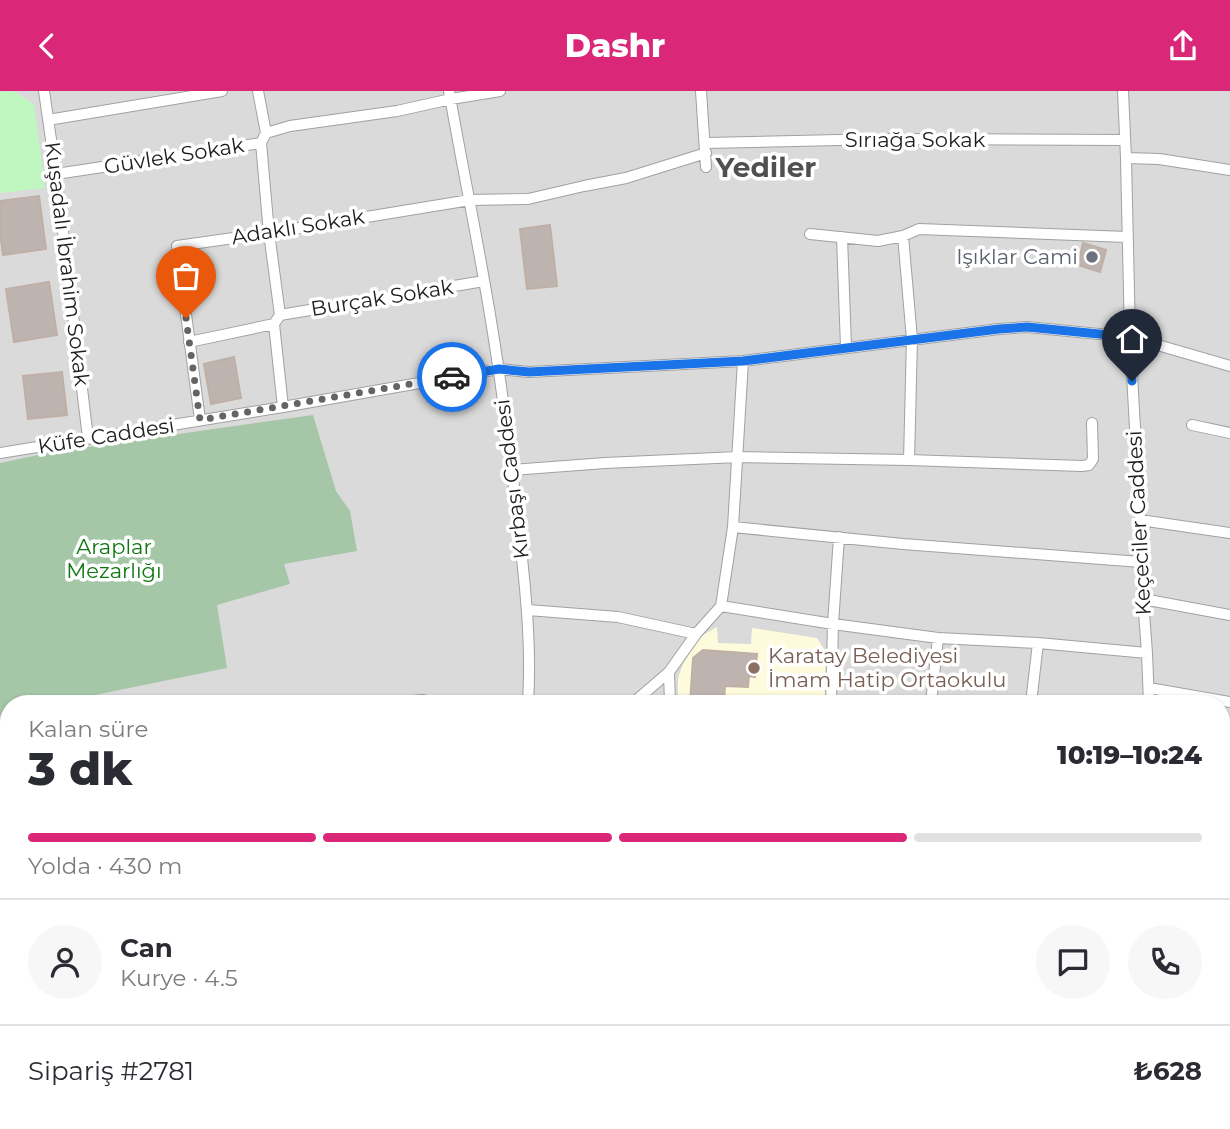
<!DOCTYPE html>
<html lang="tr">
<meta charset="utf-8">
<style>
:root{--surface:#fff;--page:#f7f7f7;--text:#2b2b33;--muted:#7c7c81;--line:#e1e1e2;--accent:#db2777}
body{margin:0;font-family:Montserrat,sans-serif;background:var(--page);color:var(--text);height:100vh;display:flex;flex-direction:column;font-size:26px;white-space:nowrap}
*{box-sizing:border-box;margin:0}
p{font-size:23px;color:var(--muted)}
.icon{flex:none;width:38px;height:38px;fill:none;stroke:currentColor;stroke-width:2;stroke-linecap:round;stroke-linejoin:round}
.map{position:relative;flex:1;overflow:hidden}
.details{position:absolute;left:0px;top:604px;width:1230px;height:436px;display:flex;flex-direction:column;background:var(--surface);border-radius:28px 28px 0 0;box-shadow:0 2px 5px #0004}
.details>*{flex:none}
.pin{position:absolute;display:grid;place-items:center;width:60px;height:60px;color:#fff;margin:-72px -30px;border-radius:50% 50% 50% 0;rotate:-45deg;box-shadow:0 0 7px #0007}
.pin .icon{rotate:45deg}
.courier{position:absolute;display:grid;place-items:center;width:70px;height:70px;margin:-35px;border:5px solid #1a73e8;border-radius:50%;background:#fff;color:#222;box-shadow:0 2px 9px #0007}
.head em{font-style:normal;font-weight:800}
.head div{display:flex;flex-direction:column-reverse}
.head{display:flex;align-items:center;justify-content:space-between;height:119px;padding:0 28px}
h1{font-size:46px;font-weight:800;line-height:52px}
.bar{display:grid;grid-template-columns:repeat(4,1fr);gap:10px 7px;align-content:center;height:84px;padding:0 28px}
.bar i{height:9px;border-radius:5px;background:var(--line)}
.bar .current{background:var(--accent)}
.bar p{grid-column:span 4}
.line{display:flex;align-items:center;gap:18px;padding:0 28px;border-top:2px solid var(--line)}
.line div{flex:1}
.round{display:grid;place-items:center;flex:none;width:74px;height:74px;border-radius:37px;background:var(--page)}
header{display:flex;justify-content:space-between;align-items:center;height:91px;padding:0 28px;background:var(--accent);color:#fff;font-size:32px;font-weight:800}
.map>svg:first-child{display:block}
.residential{fill:#dbdada;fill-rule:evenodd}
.education{fill:#fefbdc}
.cemetery{fill:#a5c6a7}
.park{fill:#c0f7c0}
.building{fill:#beb4af;stroke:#bfafa6;stroke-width:2}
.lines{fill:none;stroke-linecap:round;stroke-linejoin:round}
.minor-casing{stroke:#a1a1a1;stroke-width:12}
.minor{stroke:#fff;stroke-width:10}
.done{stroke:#666462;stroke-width:7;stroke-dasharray:0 12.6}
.route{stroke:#1a73e8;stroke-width:9}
.worship-dot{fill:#6b7280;stroke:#fff;stroke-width:2.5}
.education-dot{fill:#8d6e63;stroke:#fff;stroke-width:2.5}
.labels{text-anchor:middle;stroke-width:7;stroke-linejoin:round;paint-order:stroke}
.street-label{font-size:21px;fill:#1d1d1d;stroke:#fff}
.worship-label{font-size:21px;fill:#5b616d;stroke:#fff;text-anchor:end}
.park-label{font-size:21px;fill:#0e770f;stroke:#fff}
.education-label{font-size:21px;fill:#785e54;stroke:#fff;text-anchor:start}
.district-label{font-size:28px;font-weight:bold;fill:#505050;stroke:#fff}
</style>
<header><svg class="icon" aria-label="back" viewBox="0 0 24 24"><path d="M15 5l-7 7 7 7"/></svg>Dashr<svg class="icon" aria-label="share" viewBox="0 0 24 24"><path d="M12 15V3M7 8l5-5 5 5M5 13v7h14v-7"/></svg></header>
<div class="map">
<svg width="1230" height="1038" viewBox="0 0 1230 1038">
<rect width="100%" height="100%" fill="#eee9e3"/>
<path class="residential" d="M0,0H1230V1038H0ZM9,612H1222V1031H9Z"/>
<path class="education" d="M717,536L718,552L751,553L752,537L817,547L826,561L825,612H678V587L683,573L695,553L703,544Z"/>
<path class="cemetery" d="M313,324L336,400L350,420L357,460L284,473L290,493L217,514L227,577L56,612H9V622L0,624V372L52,361Z
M1222,955L1230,956V1038H1217L1218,1031H1222Z"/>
<path class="park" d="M14,0L34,14L45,97L0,102V1Z"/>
<path class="building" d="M39,105L46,158L3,164L0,142V110Z
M550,134L557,195L527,198L520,138Z
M1083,152L1106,159L1100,181L1078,174Z
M49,191L57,244L14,251L6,198Z
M234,266L241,307L211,313L204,273Z
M62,281L67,324L28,328L23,285Z
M703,559L757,563L755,586L749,585L748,596L725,595L724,612H690L693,567Z
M9,883V920L0,924V889L3,888Z"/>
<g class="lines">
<g class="minor-casing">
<path id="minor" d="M44,0L56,83L88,347
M258,0L266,42
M449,0C460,63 473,126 484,189C498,266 508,343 517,421C524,485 532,548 528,612
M701,0L706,76
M1123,0L1126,67L1130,246L1140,429L1143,508L1147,562L1149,612
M48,29L222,0
M261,52L269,142L280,224L274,233L283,316
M706,52L882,48L1125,49
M1126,67L1159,68L1230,79
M56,83L261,52L266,42L290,35L397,20L451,8L500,0
M810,143L878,150L903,145L919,138L1127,146
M903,145L912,248L909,369
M842,146L846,256
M280,224L484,190
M189,251L274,233
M200,329L177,155L269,142L470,109L528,108L584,95L626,87L706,62
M1192,334L1230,342
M0,362L283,316L499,278L529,281L743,270L999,238L1027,236L1130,246L1230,275
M512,379L605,372L738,366L909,369L1082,375L1089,374L1093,368L1092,332
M1140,429L1230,442
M733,436L903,453L1141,471
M1143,508L1230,524
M721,515L833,533L938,547L1038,552L1147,562
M528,519L618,526L696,543
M669,581L670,612
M1149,597L1230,611
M388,612L423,609L436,612
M633,612L669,581L696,543L721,515L733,436L743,270
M831,612L833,533L839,446
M931,612L938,547
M1031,612L1038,552
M0,694L9,692
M1222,710L1230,711
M1222,765L1230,766
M0,881L8,872
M0,933L9,928
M1222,943L1230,944
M202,1031L210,1038
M360,1031L364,1038
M519,1031L520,1038
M627,1031L628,1038
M1150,1031V1038
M152,1038L161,1031
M824,1038V1031
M966,1038V1031"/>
</g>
<use href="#minor" class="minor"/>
</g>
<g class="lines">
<path class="done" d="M186,227L200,329L452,286"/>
<path class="route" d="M452,286L499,278L529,281L743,270L999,238L1027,236L1130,246L1132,290"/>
</g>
<circle class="worship-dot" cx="1092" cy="166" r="7"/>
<circle class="education-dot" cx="754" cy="577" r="7"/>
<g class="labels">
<g class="street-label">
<text x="915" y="56">Sırıağa Sokak</text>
<text transform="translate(174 65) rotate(-9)" y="7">Güvlek Sokak</text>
<text transform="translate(298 136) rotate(-9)" y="7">Adaklı Sokak</text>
<text transform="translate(67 173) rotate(83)" y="7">Kuşadalı İbrahim Sokak</text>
<text transform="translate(382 207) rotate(-9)" y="7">Burçak Sokak</text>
<text transform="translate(106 345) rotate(-9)" y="7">Küfe Caddesi</text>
<text transform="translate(512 388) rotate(-97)" y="7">Kırbaşı Caddesi</text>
<text transform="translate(1139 432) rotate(-93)" y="7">Keçeciler Caddesi</text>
</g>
<g class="worship-label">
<text x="1078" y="173">Işıklar Cami</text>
</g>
<g class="park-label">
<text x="114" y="463">Araplar<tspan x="114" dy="24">Mezarlığı</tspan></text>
</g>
<g class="education-label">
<text x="768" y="572">Karatay Belediyesi<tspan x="768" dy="24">İmam Hatip Ortaokulu</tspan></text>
</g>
<g class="district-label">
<text x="766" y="86">Yediler</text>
</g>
</g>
</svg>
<div class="pin" style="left:186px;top:227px;background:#ea580c"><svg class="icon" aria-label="bag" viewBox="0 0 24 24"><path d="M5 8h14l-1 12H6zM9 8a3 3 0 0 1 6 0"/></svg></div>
<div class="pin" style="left:1132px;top:290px;background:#1f2937"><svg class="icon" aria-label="home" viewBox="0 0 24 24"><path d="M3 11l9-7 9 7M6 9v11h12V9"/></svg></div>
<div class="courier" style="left:452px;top:286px"><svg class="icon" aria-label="car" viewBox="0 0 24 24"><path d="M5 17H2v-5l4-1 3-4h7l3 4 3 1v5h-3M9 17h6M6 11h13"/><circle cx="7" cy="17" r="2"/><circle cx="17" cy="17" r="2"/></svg></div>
<section class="details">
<div class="head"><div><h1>3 dk</h1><p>Kalan süre</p></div><em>10:19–10:24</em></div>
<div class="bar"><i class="current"></i><i class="current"></i><i class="current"></i><i></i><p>Yolda · 430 m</p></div>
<div class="line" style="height:126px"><a class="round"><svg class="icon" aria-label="person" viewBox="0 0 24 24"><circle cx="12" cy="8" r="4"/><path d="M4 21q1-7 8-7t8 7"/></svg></a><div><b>Can</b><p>Kurye · 4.5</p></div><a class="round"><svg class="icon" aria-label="chat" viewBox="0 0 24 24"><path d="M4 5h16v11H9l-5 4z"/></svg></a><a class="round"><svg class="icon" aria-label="phone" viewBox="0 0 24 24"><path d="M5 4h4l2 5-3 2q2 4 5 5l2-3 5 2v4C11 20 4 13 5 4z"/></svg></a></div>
<div class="line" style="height:91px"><div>Sipariş #2781</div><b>₺628</b></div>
</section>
</div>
